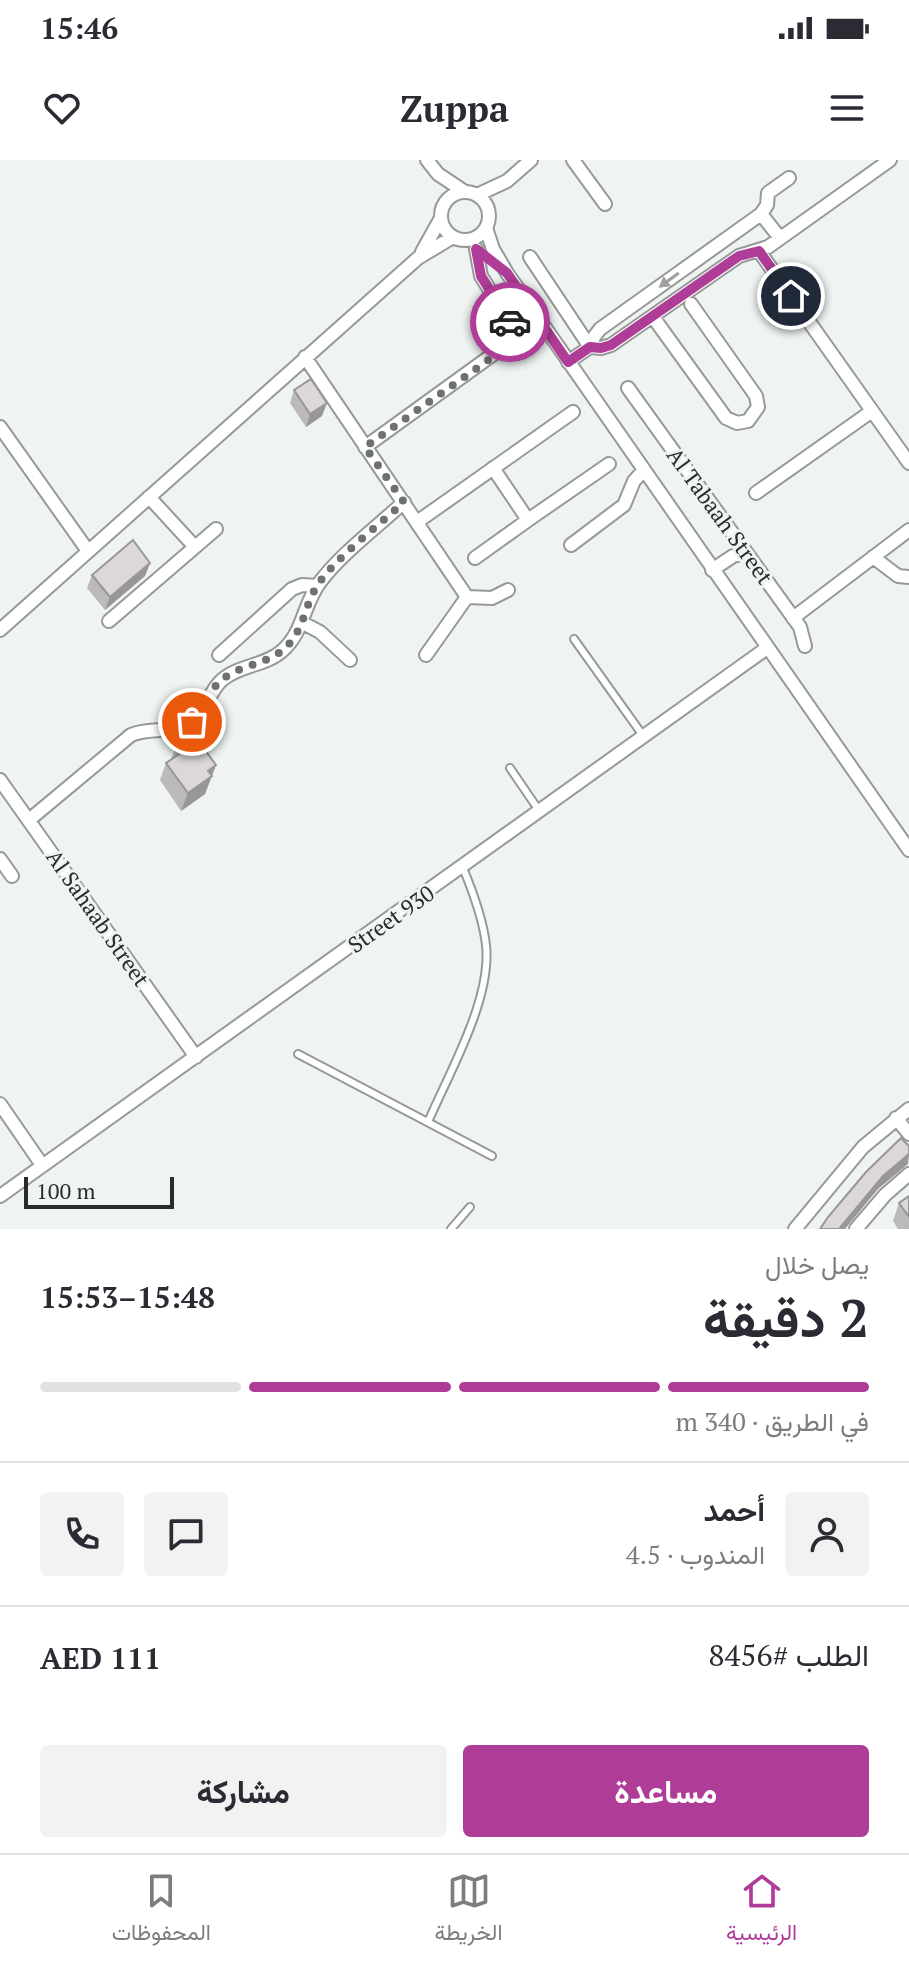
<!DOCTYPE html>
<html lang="ar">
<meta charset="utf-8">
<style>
:root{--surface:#fff;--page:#f2f2f3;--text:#2b2b33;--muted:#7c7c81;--line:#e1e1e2;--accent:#af3d98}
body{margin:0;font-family:"PT Serif",Vazirmatn,serif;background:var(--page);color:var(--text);direction:rtl;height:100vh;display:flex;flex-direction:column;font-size:30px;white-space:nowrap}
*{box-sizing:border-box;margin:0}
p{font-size:26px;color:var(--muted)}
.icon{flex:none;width:44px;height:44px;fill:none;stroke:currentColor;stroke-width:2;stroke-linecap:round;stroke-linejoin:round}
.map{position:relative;height:1069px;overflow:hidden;direction:ltr}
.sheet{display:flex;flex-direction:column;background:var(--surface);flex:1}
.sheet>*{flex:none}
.scale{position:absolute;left:24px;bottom:20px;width:150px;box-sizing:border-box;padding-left:8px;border:4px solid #2a2b2b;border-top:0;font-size:22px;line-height:28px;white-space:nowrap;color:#2a2b2b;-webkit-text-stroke:6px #eff4f3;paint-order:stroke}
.pin{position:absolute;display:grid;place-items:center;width:68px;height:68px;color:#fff;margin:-34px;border:4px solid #fff;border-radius:50%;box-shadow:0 2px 8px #0007}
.courier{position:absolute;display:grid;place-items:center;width:80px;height:80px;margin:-40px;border:6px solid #af3d98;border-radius:50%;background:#fff;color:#222;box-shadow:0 2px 10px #0007}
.summary em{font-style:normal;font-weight:700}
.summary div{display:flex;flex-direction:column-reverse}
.summary{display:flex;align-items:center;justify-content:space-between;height:136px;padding:0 40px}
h1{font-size:52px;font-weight:700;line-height:60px}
.bar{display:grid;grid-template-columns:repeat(4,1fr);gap:12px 8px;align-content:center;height:96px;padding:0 40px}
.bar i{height:10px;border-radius:6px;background:var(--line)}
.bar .current{background:var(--accent)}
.bar p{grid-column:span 4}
.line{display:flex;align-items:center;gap:20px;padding:0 40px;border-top:2px solid var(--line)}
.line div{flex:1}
.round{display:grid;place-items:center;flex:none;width:84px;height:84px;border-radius:8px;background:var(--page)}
.action{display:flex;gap:16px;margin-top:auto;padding:16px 40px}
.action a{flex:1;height:92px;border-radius:8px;background:var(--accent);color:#fff;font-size:32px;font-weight:700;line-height:92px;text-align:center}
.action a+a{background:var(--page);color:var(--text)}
.status{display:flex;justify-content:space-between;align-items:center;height:56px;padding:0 40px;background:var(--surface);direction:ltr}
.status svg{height:22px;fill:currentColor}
header{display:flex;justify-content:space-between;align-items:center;height:104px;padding:0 40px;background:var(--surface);font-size:36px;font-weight:700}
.dock{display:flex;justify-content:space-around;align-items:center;height:112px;border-top:2px solid var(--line);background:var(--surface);font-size:22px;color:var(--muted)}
.dock a{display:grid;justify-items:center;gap:4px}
.dock .current{color:var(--accent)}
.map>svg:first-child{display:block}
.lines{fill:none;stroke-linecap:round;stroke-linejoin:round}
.service-casing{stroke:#959a98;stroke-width:10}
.minor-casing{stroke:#959a98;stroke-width:16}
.service{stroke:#fff;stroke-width:6}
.minor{stroke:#fff;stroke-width:12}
.wall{fill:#bcb9bb}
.shaded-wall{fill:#999699}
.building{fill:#dbd7da;stroke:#999699;stroke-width:2}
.oneway{fill:#9fa0a0}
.done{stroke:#6f7171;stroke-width:8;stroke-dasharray:0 14.4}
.route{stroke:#af3d98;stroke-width:10}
.labels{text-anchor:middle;stroke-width:6;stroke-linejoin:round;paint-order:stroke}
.street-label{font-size:22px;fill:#2a2b2b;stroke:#eff4f3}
</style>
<div class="status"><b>15:46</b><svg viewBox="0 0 49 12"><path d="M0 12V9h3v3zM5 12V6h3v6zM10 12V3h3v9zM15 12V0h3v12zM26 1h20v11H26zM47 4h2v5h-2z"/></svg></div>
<header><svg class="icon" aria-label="menu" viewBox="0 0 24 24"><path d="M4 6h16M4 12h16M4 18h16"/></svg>Zuppa<svg class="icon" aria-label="heart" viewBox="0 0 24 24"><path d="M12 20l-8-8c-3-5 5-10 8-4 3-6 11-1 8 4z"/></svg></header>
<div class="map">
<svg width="909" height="1069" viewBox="0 0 909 1069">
<rect width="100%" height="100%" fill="#eff4f3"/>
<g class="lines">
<g class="service-casing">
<path id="service" d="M574,479L644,577
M510,608L540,652
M298,894L492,996
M428,962C449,913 492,839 486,785C483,759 473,732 463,708
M451,1069L470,1047"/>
</g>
<g class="minor-casing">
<path id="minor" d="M427,0L438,14L465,32
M573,0L605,44
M441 56a24 24 0 1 1 48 0a24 24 0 1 1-48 0Z
M477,35L507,21L531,0
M761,54L780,78
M486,68L493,89L507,113L909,690
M759,91L909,303
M422,92L441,58
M530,97L590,187
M653,157L726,258L737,263L748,261L758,247L756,236L691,144
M590,187L601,188L611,185L739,96L768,87L890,0
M305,197L467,437
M568,202L590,187L594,177L600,169L761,54L767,45L768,33L789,18
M628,228L800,467L805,486
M0,267L88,391
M365,287L510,182L512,166L481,116L476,89
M493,308L528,360L609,304
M756,333L872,251
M149,337L195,387
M417,362L573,252
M571,385L624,345L634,321L643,311
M873,397L898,416L909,417
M475,398L528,360
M712,410L733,396L747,393
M793,458L909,370
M109,461L216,369
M303,463L320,472L350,500
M0,470L418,98L453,77
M219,495L292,429L302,425L317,426
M426,495L467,437L492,438L508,430
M0,620L196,897
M29,660L131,575C149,567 169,574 190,563C206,554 208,532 222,520C239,505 265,506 282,491C304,472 303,444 320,422C341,394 377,367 404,342
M0,699L12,716
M0,944L42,1005
M896,958L909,974
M0,1036L767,488
M795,1069L863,987L909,949
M856,1069L885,1035L909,1014"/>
</g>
<use href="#service" class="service"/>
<use href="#minor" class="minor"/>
</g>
<path class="wall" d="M294,230L322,256L306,267L290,243Z
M150,403L145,416L105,450L87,428L92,415Z
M175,589L188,591L216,605L205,634L181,651L160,620L166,603L171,599Z
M909,1036V1069H898L893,1061L899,1043Z"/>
<path class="shaded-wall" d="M327,243L322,256L306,267L310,254Z
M150,403L145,416L105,450L110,437Z
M216,605L205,634L181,651L188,633L208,611Z
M909,994L908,1004L878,1029L845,1069H839L883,1016Z"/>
<path class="building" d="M311,219L327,243L310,254L294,230Z
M133,380L150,403L110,437L92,415Z
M200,583L216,605L208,611L212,616L188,633L166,603L179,594L175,589L182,584L188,591Z
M901,978L909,986V994L883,1016L839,1069H820L828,1057L866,1012Z
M909,1036V1057L899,1043Z"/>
<defs><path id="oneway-solid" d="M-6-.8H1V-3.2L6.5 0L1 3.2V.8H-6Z" transform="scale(2)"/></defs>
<use class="oneway" href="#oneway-solid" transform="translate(669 120) rotate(144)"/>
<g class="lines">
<path class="done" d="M192,562C206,550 208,529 224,518C245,503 272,504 289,484C305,466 305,443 319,423C338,396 378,366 404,342L365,287L507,187L512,177L510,162"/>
<path class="route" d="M510,162L481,116L476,89L507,113L568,202L590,187L601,188L611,185L739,96L759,91L791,136"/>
</g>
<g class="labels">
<g class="street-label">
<text transform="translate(720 356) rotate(54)" y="8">Al Tabaah Street</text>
<text transform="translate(98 758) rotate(55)" y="8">Al Sahaab Street</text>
<text transform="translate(391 759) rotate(-35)" y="8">Street 930</text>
</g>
</g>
</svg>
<div class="scale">100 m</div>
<div class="pin" style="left:192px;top:562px;background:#ea580c"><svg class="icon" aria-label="bag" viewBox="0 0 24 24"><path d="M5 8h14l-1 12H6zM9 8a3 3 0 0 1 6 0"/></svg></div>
<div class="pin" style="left:791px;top:136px;background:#1f2937"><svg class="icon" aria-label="home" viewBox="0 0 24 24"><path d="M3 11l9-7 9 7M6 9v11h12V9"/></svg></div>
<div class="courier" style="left:510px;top:162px"><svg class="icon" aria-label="car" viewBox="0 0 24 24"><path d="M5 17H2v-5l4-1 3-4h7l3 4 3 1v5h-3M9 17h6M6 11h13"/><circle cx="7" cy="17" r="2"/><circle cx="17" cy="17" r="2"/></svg></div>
</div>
<section class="sheet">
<div class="summary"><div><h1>2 دقيقة</h1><p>يصل خلال</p></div><em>15:48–15:53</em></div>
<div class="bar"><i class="current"></i><i class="current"></i><i class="current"></i><i></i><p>في الطريق · 340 m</p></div>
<div class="line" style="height:144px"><a class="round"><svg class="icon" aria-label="person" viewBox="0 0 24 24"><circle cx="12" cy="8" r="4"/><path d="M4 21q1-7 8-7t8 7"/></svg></a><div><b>أحمد</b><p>المندوب · 4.5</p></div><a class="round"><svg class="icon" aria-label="chat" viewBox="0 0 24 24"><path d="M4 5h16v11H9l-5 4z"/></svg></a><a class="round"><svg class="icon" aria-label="phone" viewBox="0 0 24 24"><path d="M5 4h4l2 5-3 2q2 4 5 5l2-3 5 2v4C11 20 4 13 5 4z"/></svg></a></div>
<div class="line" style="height:104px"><div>الطلب #8456</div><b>AED 111</b></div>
<div class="action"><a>مساعدة</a><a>مشاركة</a></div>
</section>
<nav class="dock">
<a class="current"><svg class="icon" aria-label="home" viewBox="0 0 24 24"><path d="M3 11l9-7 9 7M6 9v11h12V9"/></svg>الرئيسية</a>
<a><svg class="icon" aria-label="map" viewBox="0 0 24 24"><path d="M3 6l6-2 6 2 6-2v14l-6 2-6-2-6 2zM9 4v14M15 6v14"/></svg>الخريطة</a>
<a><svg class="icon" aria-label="saved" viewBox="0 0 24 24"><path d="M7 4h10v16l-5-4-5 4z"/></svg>المحفوظات</a>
</nav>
